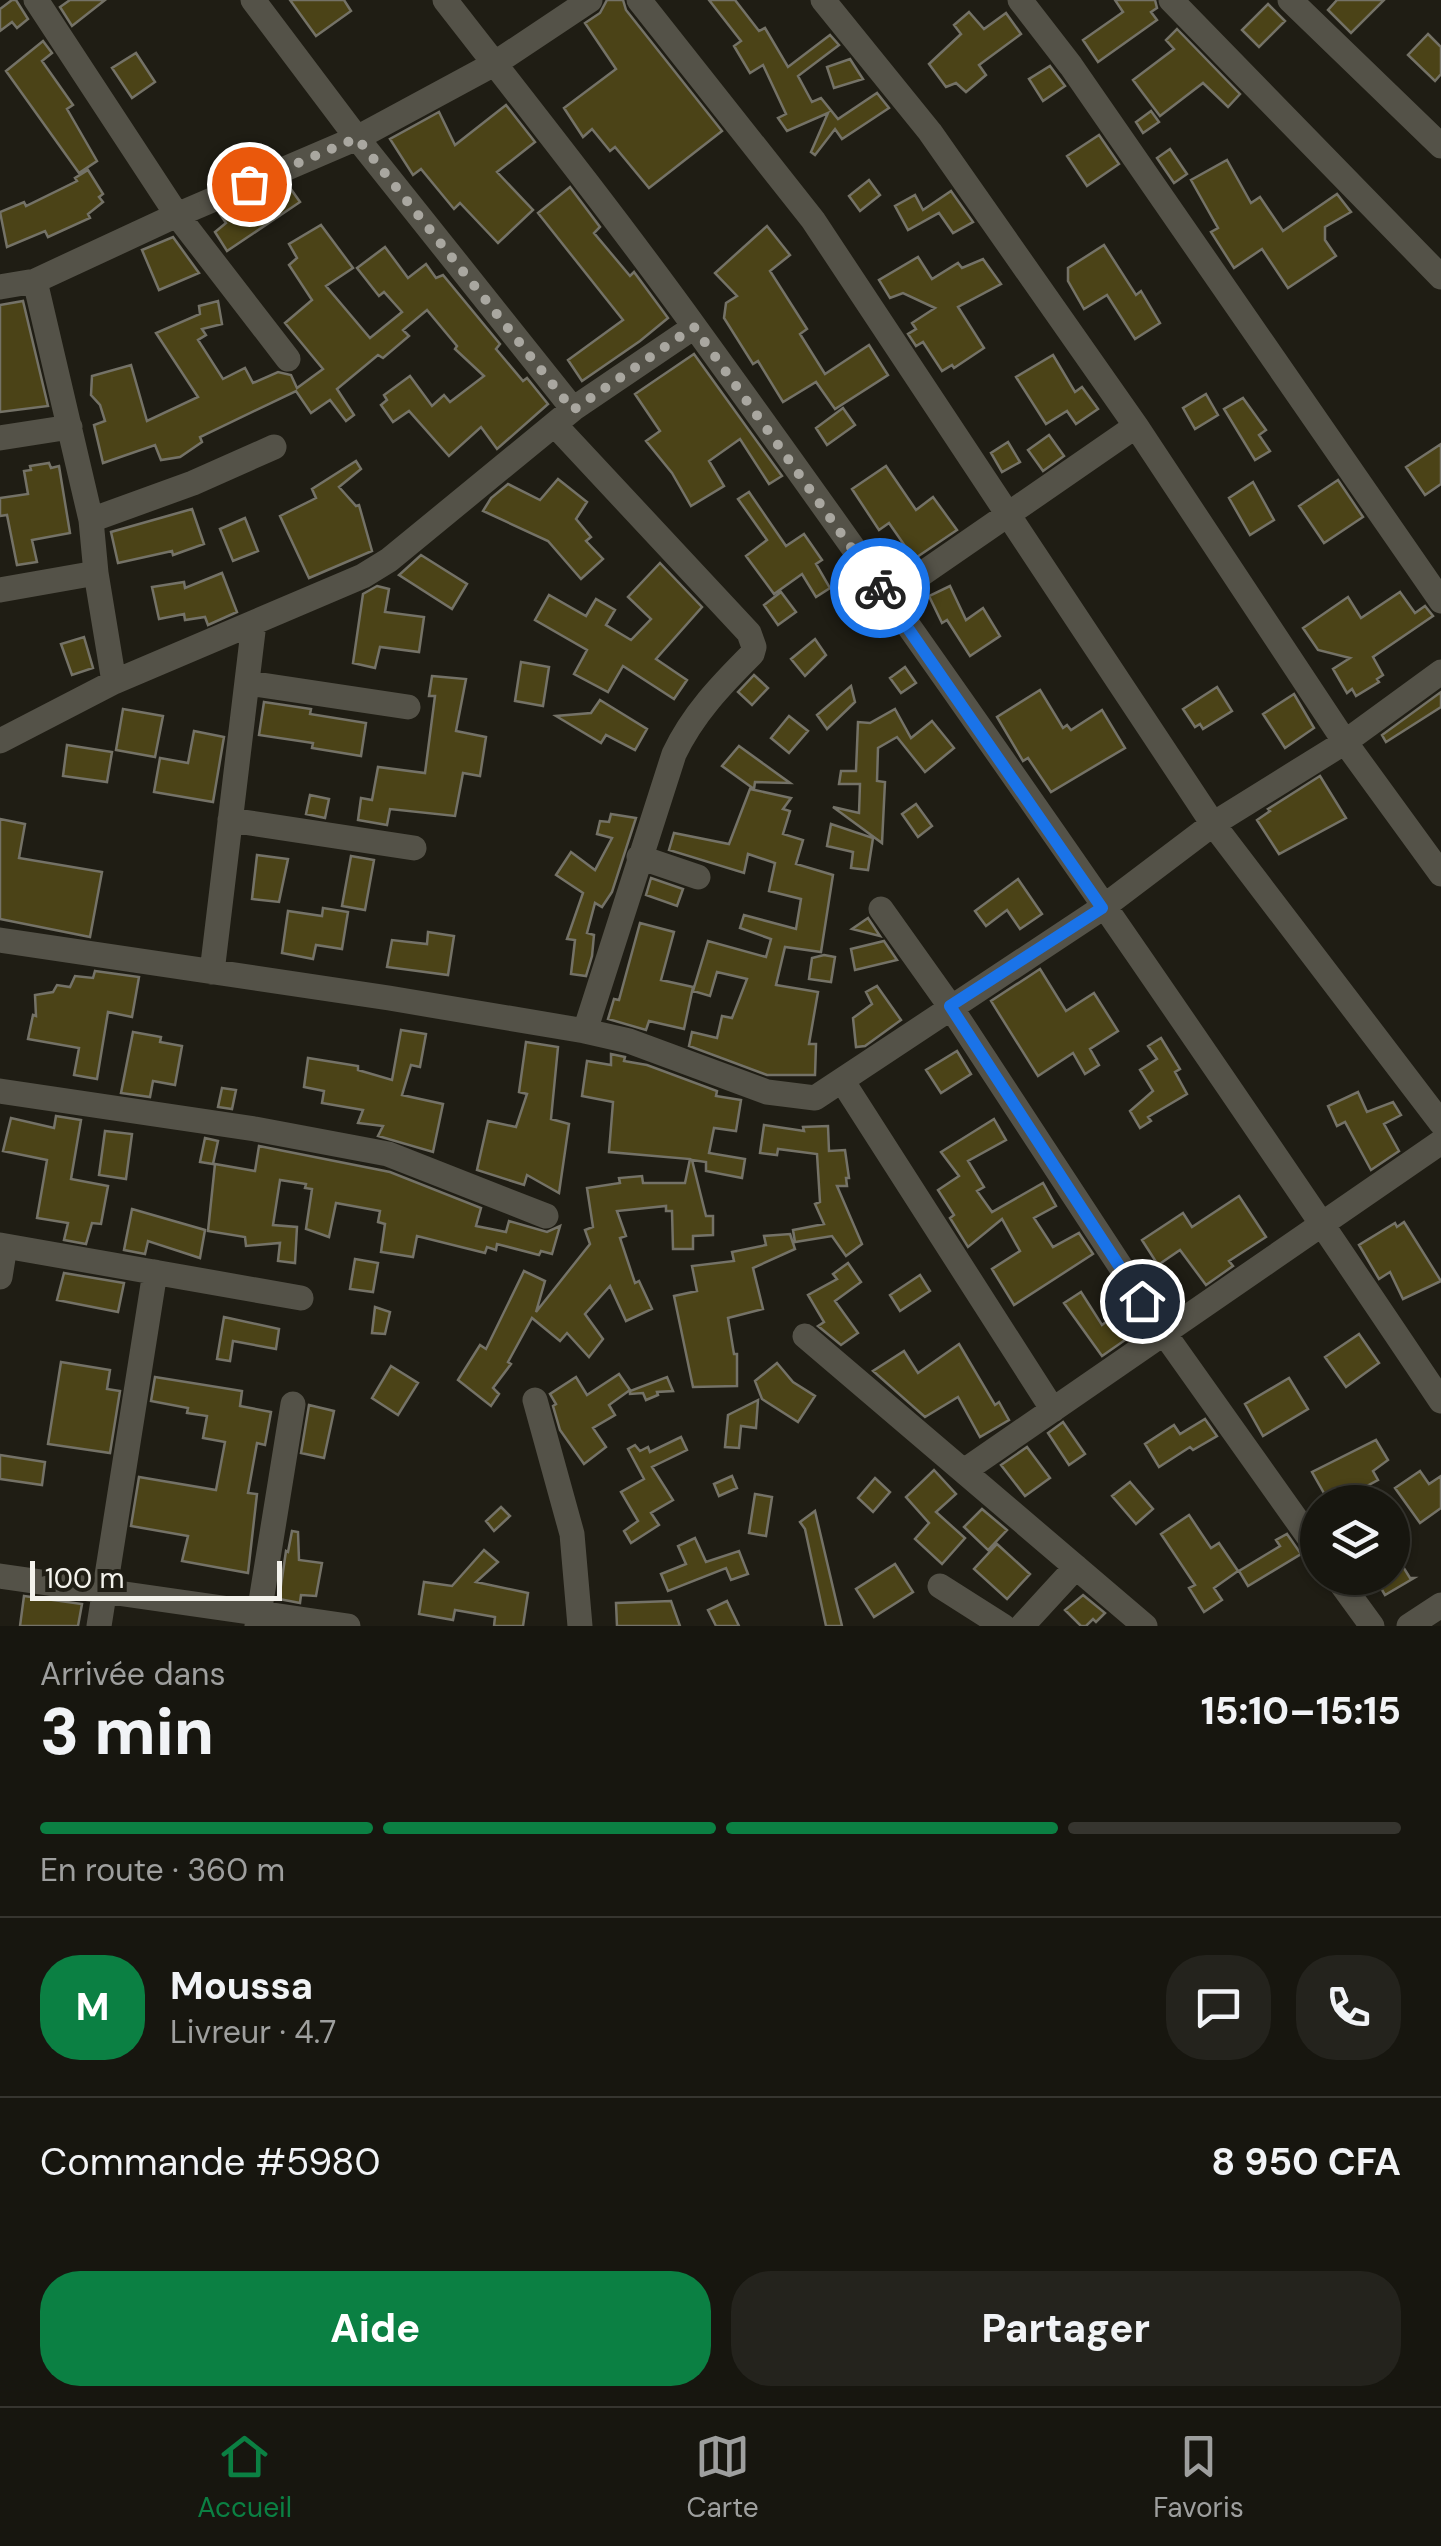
<!DOCTYPE html>
<html lang="fr">
<meta charset="utf-8">
<style>
:root{--surface:#17160f;--page:#24231d;--text:#f1f3f6;--muted:#9e9f9e;--line:#36352f;--accent:#0b8043}
body{margin:0;font-family:"DM Sans",sans-serif;background:var(--page);color:var(--text);height:100vh;display:flex;flex-direction:column;font-size:38px;white-space:nowrap}
*{box-sizing:border-box;margin:0}
p{font-size:32px;color:var(--muted)}
.icon{flex:none;width:55px;height:55px;fill:none;stroke:currentColor;stroke-width:2;stroke-linecap:round;stroke-linejoin:round}
.map{position:relative;height:1626px;overflow:hidden}
.details{display:flex;flex-direction:column;background:var(--surface);flex:1}
.details>*{flex:none}
.controls{position:absolute;left:1300px;top:1485px;display:grid;gap:20px}
.controls a{display:grid;place-items:center;width:110px;height:110px;border-radius:50%;background:var(--surface);box-shadow:0 2px 8px #0004,0 0 0 2px var(--line);font-size:50px}
.scale{position:absolute;left:30px;bottom:25px;width:252px;box-sizing:border-box;padding-left:10px;border:5px solid #f3f2ec;border-top:0;font-size:28px;line-height:35px;white-space:nowrap;color:#f3f2ec;-webkit-text-stroke:8px #1f1d14;paint-order:stroke}
.pin{position:absolute;display:grid;place-items:center;width:85px;height:85px;color:#fff;margin:-42px;border:5px solid #fff;border-radius:50%;box-shadow:0 2px 10px #0007}
.courier{position:absolute;display:grid;place-items:center;width:100px;height:100px;margin:-50px;border:8px solid #1a73e8;border-radius:50%;background:#fff;color:#222;box-shadow:0 2px 12px #0007}
.headline em{font-style:normal;font-weight:800}
.headline div{display:flex;flex-direction:column-reverse}
.headline{display:flex;align-items:center;justify-content:space-between;height:170px;padding:0 40px}
h1{font-size:65px;font-weight:800;line-height:75px}
.bar{display:grid;grid-template-columns:repeat(4,1fr);gap:15px 10px;align-content:center;height:120px;padding:0 40px}
.bar i{height:12px;border-radius:8px;background:var(--line)}
.bar .selected{background:var(--accent)}
.bar p{grid-column:span 4}
.line{display:flex;align-items:center;gap:25px;padding:0 40px;border-top:2px solid var(--line)}
.line div{flex:1}
.round{display:grid;place-items:center;flex:none;width:105px;height:105px;border-radius:40px;background:var(--page)}
.action{display:flex;gap:20px;margin-top:auto;padding:20px 40px}
.action a{flex:1;height:115px;border-radius:40px;background:var(--accent);color:#fff;font-size:40px;font-weight:800;line-height:115px;text-align:center}
.action a+a{background:var(--page);color:var(--text)}
.dock{display:flex;justify-content:space-around;align-items:center;height:140px;border-top:2px solid var(--line);background:var(--surface);font-size:28px;color:var(--muted)}
.dock a{display:grid;justify-items:center;gap:5px}
.dock .selected{color:var(--accent)}
.map>svg:first-child{display:block}
.building{fill:#4b4317;stroke:#747267;stroke-width:2.5}
.lines{fill:none;stroke-linecap:round;stroke-linejoin:round}
.minor{stroke:#545248;stroke-width:25}
.done{stroke:#a9a7a0;stroke-width:10;stroke-dasharray:0 18}
.route{stroke:#1a73e8;stroke-width:12}
</style>
<div class="map">
<svg width="1441" height="1626" viewBox="0 0 1441 1626">
<rect width="100%" height="100%" fill="#1f1d14"/>
<path class="building" d="M12,0H16L28,19L17,28L12,22L0,31V9Z
M70,0H105L72,26L60,7Z
M290,0H344L351,11L316,36Z
M607,0H623L626,10L722,131L649,188L615,147L610,151L592,129L583,137L564,108L616,69L585,23L600,13Z
M709,0H735L759,31L765,28L788,67L830,35L839,45L798,76L812,102L821,98L838,119L877,93L889,108L842,139L835,129L815,155L811,152L828,113L787,131L778,118L786,114L763,65L750,73L734,46L741,41Z
M1115,0H1155L1157,8L1151,12L1157,20L1098,62L1083,40L1123,12Z
M1337,0H1384L1351,33L1328,10Z
M1268,4L1285,21L1259,47L1242,30Z
M969,12L984,29L1006,13L1021,34L979,65L986,75L966,92L956,83L946,87L929,64L961,34L954,25Z
M1177,29L1240,94L1228,107L1203,83L1160,116L1133,80L1174,49L1166,40Z
M1428,34L1441,47V74L1435,81L1408,55Z
M43,41L52,53L42,61L73,105L67,109L97,161L79,173L6,71Z
M136,53L155,82L132,98L112,68Z
M850,59L863,79L834,88L827,67Z
M1050,66L1065,86L1043,101L1029,79Z
M506,105L535,142L497,172L533,210L498,243L460,203L454,209L421,169L413,175L390,139L439,112L455,145Z
M1151,111L1159,122L1143,133L1136,122Z
M1099,135L1119,164L1087,186L1067,156Z
M1170,149L1187,174L1174,183L1157,158Z
M1227,160L1251,203L1260,197L1283,231L1337,194L1351,212L1325,227V240L1336,256L1288,288L1262,249L1234,268L1211,232L1218,228L1191,180Z
M88,170L103,194L99,197L103,202L88,214L90,218L48,237L45,231L7,247L0,212L24,202L26,206L77,181L75,178Z
M869,180L880,195L860,211L849,196Z
M288,185L300,202L227,251L215,232L226,223L220,214Z
M570,187L600,227L594,233L630,276L634,272L668,318L640,341L582,381L568,360L623,320L538,213Z
M951,191L973,222L953,233L939,213L908,230L895,206L915,195L923,210Z
M321,225L353,268L326,286L370,338L402,312L384,292L379,296L357,268L385,247L408,278L426,264L436,278L443,275L500,344L496,349L523,381L527,378L548,404L497,449L481,427L449,456L409,411L393,422L381,405L387,400L384,395L410,376L432,406L444,395L450,402L484,376L455,349L457,346L427,310L403,330L409,336L383,358L378,355L337,389L354,415L346,421L330,400L311,413L296,391L200,437L202,442L180,457L161,460L155,445L103,463L94,425L105,421L100,405L91,395L92,376L131,365L147,421L198,397L156,333L200,314L199,306L218,301L222,324L202,329L206,335L198,340L223,379L245,368L253,383L278,372L291,375L297,388L323,369L285,323L312,300L289,265L297,258L289,244Z
M767,226L790,255L770,271L807,329L800,334L825,374L869,345L888,375L835,409L816,382L783,402L758,361L753,364L724,318L726,303L737,296L715,273Z
M173,237L199,273L159,290L142,250Z
M1104,245L1136,295L1141,291L1160,323L1135,339L1107,295L1084,309L1068,281V268Z
M918,257L932,279L958,263L962,268L983,259L1001,284L958,307L984,348L954,368L952,365L942,371L923,342L916,346L908,334L916,329L912,323L935,308L903,293L890,298L879,280Z
M23,301L48,406L0,412V305Z
M694,354L782,476L769,484L740,439L709,461L724,486L691,506L672,473L646,441L660,431L635,394Z
M1053,355L1075,392L1082,387L1098,409L1076,424L1067,411L1046,424L1016,377Z
M1206,394L1218,415L1195,429L1183,408Z
M1243,398L1266,430L1259,435L1270,451L1255,460L1224,409Z
M843,408L855,425L827,445L816,428Z
M1049,435L1064,456L1043,471L1028,450Z
M1008,442L1020,462L1002,472L991,453Z
M1441,444V484L1425,495L1406,467Z
M356,461L361,469L339,487L356,506L359,505L372,551L309,578L280,516L316,498L312,489Z
M49,463L51,468L59,466L70,533L32,540L37,562L17,565L7,515L0,516V498L28,494L24,471L31,470L30,466Z
M886,466L916,510L933,497L957,530L914,559L889,523L879,530L852,489Z
M558,479L587,502L576,519L591,537L586,541L603,559L581,579L548,541L483,511L491,498L508,484L540,500Z
M1338,480L1363,517L1324,543L1299,506Z
M1253,482L1274,520L1250,535L1229,498Z
M749,492L786,546L804,534L822,560L816,564L830,588L816,597L802,574L774,594L746,556L767,540L738,499Z
M192,509L204,544L173,555L172,551L118,563L111,532Z
M245,518L258,551L233,561L220,529Z
M421,555L467,584L452,609L399,575Z
M660,563L702,607L656,659L687,680L674,699L623,666L608,692L574,674L587,650L535,620L549,595L586,616L596,599L615,610L606,625L631,640L651,619L628,597Z
M222,573L237,612L208,625L205,617L185,620L184,614L159,619L152,587L184,582L185,588Z
M377,586L389,589L385,612L424,617L419,652L380,647L375,668L353,663L363,594Z
M950,586L966,620L983,608L1000,636L970,656L947,620L942,623L929,596Z
M781,592L796,612L778,625L764,605Z
M1400,592L1415,613L1425,606L1433,616L1373,657L1383,675L1377,679L1379,682L1356,696L1352,689L1347,693L1333,669L1350,658L1318,650L1303,628L1348,597L1361,618Z
M84,637L93,668L72,675L61,644Z
M815,639L826,655L805,676L791,659Z
M521,662L549,667L543,706L515,701Z
M905,667L916,683L901,693L890,678Z
M754,675L768,688L752,705L738,692Z
M432,676L466,679L456,731L486,737L480,776L463,773L455,816L390,809L387,825L358,820L361,798L372,800L378,767L425,773L435,696H429Z
M851,686L855,702L827,729L817,715Z
M1217,687L1232,711L1203,729L1200,724L1195,727L1183,709Z
M1040,690L1063,728L1067,725L1071,730L1102,710L1125,748L1051,792L1028,758L1023,761L997,717Z
M1441,692V707L1386,742L1382,735Z
M1294,694L1314,728L1285,748L1263,714Z
M600,700L647,729L635,750L606,735L601,743L556,716L591,713Z
M264,702L311,709L310,714L366,723L361,756L312,748L313,743L259,735Z
M123,709L163,716L155,757L116,750Z
M895,709L911,738L932,721L954,748L925,772L897,737L878,748L877,781L885,782L882,843L833,807L859,813L860,784H839L841,771H856L858,722L870,723Z
M789,716L808,731L789,753L771,738Z
M194,731L224,737L213,802L154,792L160,758L188,763Z
M67,745L112,752L107,782L63,776Z
M739,746L790,783L755,782L754,789L722,766Z
M1320,776L1346,818L1279,854L1257,820L1270,811L1268,809Z
M750,789L791,798L783,809L790,811L783,834L803,840L796,864L833,875L821,952L785,947L776,985L818,992L809,1044H816L815,1075H767L689,1046L692,1032L717,1038L722,1016L732,1018L747,979L717,972L710,996L693,991L708,941L766,957L771,939L740,928L744,915L796,929L801,899L769,891L775,863L748,854L744,873L669,850L674,833L729,844Z
M310,795L329,799L325,818L306,814Z
M916,804L932,826L918,837L902,814Z
M611,814L636,818L612,892L602,907L595,903L587,933L594,935L592,956L586,976L571,974L575,940L567,939L583,893L556,875L571,852L595,870L612,838L597,834L600,821L609,822Z
M0,819L25,824L19,858L102,872L90,937L0,919Z
M831,824L873,838L868,870L851,868L853,852L827,846Z
M257,855L288,859L279,902L252,899Z
M351,856L374,860L365,910L342,906Z
M651,878L683,889L677,906L646,895Z
M1018,879L1042,914L1020,929L1007,910L986,926L975,911Z
M323,908L348,912L342,949L316,945L313,959L282,953L288,911L322,916Z
M868,918L880,936L852,929Z
M640,923L674,932L661,980L693,987L684,1029L649,1021L646,1030L608,1019L614,999L619,1000Z
M428,932L454,936L448,975L387,967L392,940L427,944Z
M884,941L897,960L855,970L851,949Z
M824,955L835,957L831,982L809,979L812,958Z
M1040,969L1066,1011L1094,993L1118,1031L1090,1049L1099,1065L1085,1074L1073,1053L1038,1076L991,1001Z
M95,971L139,977L132,1017L108,1012L97,1079L74,1075L79,1048L28,1039L33,1015L36,1016L35,995L53,992L57,985L70,987L75,976L93,978Z
M877,986L901,1020L865,1046L856,1047L853,1018L872,1004L866,992Z
M401,1030L426,1034L420,1067L411,1065L402,1095L443,1104L433,1152L378,1136L383,1126L358,1123L363,1110L322,1103L324,1091L304,1087L308,1058L358,1066V1070L392,1080Z
M133,1032L161,1037L160,1042L182,1046L175,1085L153,1081L150,1097L121,1093Z
M1161,1038L1180,1069L1175,1072L1187,1094L1148,1117L1151,1121L1140,1128L1130,1111L1153,1091L1140,1070L1157,1059L1148,1046Z
M526,1042L558,1047L551,1119L569,1124L559,1193L527,1175L524,1185L477,1170L488,1121L516,1127L527,1094L519,1092Z
M957,1051L971,1074L941,1093L926,1070Z
M611,1054L625,1057L624,1061L647,1065L717,1091L716,1096L741,1100L736,1131L714,1128L709,1153L745,1159L742,1178L706,1171V1162L692,1160L706,1216H713V1235L693,1236V1249H673L672,1211H666V1206L617,1211L626,1236L620,1238L635,1283L639,1281L652,1309L626,1321L610,1286L585,1314L603,1339L589,1357L567,1333L560,1341L532,1318L508,1362L511,1364L493,1388L499,1394L491,1406L458,1380L480,1345L486,1349L524,1271L545,1281L536,1312L590,1244L585,1230L593,1227L587,1188L620,1183L619,1178L642,1176L643,1183H685L690,1159L609,1152L613,1102L582,1096L587,1061L611,1065Z
M222,1088L236,1090L232,1109L218,1107Z
M1358,1092L1367,1112L1393,1102L1401,1115L1384,1124L1399,1151L1371,1170L1345,1122L1337,1126L1328,1106Z
M56,1116L81,1120L71,1179L108,1186L101,1224L92,1223L86,1244L64,1240L68,1223L37,1218L47,1160L3,1151L11,1118L54,1128Z
M994,1119L1006,1140L968,1161L984,1187L977,1191L992,1212L1043,1183L1056,1206L1034,1218L1053,1247L1079,1233L1093,1254L1014,1305L992,1269L1020,1251L1002,1219L968,1247L950,1218L954,1215L938,1190L959,1176L941,1152Z
M764,1125L804,1131L803,1127L828,1126L829,1151L845,1150L849,1178H846L847,1186H837L862,1244L846,1256L832,1236L795,1242L793,1230L824,1224L815,1204L820,1202L817,1154L778,1149L777,1155L760,1153Z
M105,1131L132,1134L126,1179L99,1175Z
M205,1138L218,1141L213,1164L200,1162Z
M259,1146L390,1172L481,1208L476,1226L506,1232L509,1221L547,1232L560,1226L552,1254L541,1251L539,1255L497,1244L496,1250L487,1247L485,1253L417,1236L413,1257L381,1252L385,1224L378,1222L380,1211L336,1203L329,1237L306,1229L312,1189L305,1188L306,1184L280,1180L273,1225L297,1227L295,1263L278,1261L280,1243L246,1246L245,1237L208,1231L215,1164L255,1171Z
M1239,1196L1266,1237L1229,1261L1233,1266L1206,1285L1180,1250L1158,1265L1142,1240L1183,1213L1192,1227Z
M132,1209L205,1230L200,1258L148,1241L145,1254L124,1250Z
M1404,1222L1441,1281L1403,1299L1390,1272L1379,1279L1359,1245L1395,1223L1397,1227Z
M790,1234L795,1249L753,1268L763,1309L728,1318L734,1354H737V1386L693,1387L674,1296L697,1291L692,1266L734,1261L732,1252L766,1245L764,1236Z
M355,1259L378,1263L373,1292L350,1289Z
M848,1263L861,1282L835,1301L858,1333L841,1345L818,1326L824,1322L808,1295L837,1279L833,1274Z
M64,1273L124,1283L118,1312L57,1300Z
M920,1275L930,1291L900,1311L890,1295Z
M1081,1292L1102,1325L1110,1319L1125,1340L1102,1356L1064,1303Z
M375,1307L390,1312L385,1334L372,1333Z
M224,1317L279,1329L276,1349L233,1341L230,1361L217,1359Z
M1359,1334L1379,1363L1346,1387L1325,1357Z
M959,1344L995,1405L999,1402L1009,1420L980,1437L958,1397L925,1417L873,1371L904,1351L918,1373Z
M61,1362L110,1370L107,1389L120,1391L110,1453L48,1444Z
M777,1363L793,1382L815,1396L798,1422L762,1399L755,1381Z
M391,1366L418,1383L398,1415L372,1398Z
M619,1374L630,1390L609,1405L615,1415L593,1428L606,1447L584,1464L560,1430L553,1406L556,1404L550,1394L576,1377L587,1395Z
M155,1377L242,1391L240,1406L271,1412L265,1445L257,1443L248,1493L257,1494L248,1573L182,1561L188,1536L131,1526L139,1477L216,1490L225,1442L203,1438L207,1416L187,1413L188,1408L151,1401Z
M667,1377L673,1391L657,1392L658,1395L646,1400L643,1393L630,1394V1391Z
M1289,1378L1308,1409L1263,1436L1245,1404Z
M758,1400L756,1428L741,1426L739,1448L725,1447L728,1415Z
M309,1405L334,1411L324,1458L301,1453Z
M1205,1419L1217,1436L1193,1450L1190,1447L1159,1467L1145,1444L1174,1425L1180,1434Z
M1063,1422L1085,1454L1069,1465L1048,1433Z
M681,1437L687,1450L652,1467L673,1500L651,1513L659,1525L631,1543L624,1531L638,1521L621,1492L644,1479L628,1449L635,1445L640,1451L648,1447L650,1452Z
M1376,1440L1388,1460L1373,1471L1378,1480L1352,1494L1357,1502H1329L1312,1472Z
M1027,1447L1050,1478L1025,1496L1001,1465Z
M0,1455L45,1462L42,1485L0,1479Z
M934,1470L956,1494L936,1512L965,1538L942,1564L915,1539L929,1523L906,1497Z
M1420,1471L1429,1484L1441,1476V1508L1420,1523L1395,1488Z
M732,1476L737,1488L719,1496L714,1484Z
M875,1478L890,1492L873,1512L858,1498Z
M1130,1482L1153,1509L1136,1524L1112,1496Z
M755,1494L772,1497L766,1536L749,1533Z
M501,1507L510,1516L494,1531L486,1521Z
M982,1509L1007,1530L988,1550L964,1527Z
M815,1511L842,1626H826L805,1529L800,1522Z
M1189,1515L1211,1548L1219,1543L1238,1571L1214,1588L1222,1600L1204,1612L1189,1588L1195,1585L1161,1534Z
M292,1531L298,1532L299,1560L322,1563L316,1596L301,1595L300,1603L279,1599L286,1551L288,1552Z
M1287,1534L1301,1554L1248,1586L1239,1571L1280,1546L1276,1540Z
M695,1538L706,1562L739,1551L748,1574L731,1580L726,1568L668,1591L661,1574L686,1564L678,1546Z
M997,1544L1030,1574L1007,1599L974,1569Z
M1392,1549L1410,1578H1414L1385,1595L1375,1578H1392Z
M484,1550L498,1562L476,1582L528,1593L523,1626H494L495,1617L455,1610L453,1620L419,1614L424,1582L452,1586Z
M895,1564L913,1592L874,1617L856,1589Z
M1083,1595L1105,1613L1096,1622L1093,1619L1086,1626H1081L1065,1610Z
M24,1596L82,1604L78,1626H20Z
M671,1601L680,1626H617L616,1603Z
M727,1601L739,1626H716L708,1610Z"/>
<g class="lines">
<path class="minor" d="M36,0L177,215L288,359
M253,0L357,138L573,409
M445,0C530,109 616,218 697,330C952,682 1199,1040 1441,1401
M639,0L813,220L1213,824L1441,1123
M823,0L930,132L1136,426L1345,742L1441,874
M1020,0L1071,66L1441,601
M1171,0L1441,277
M1290,0L1441,146
M0,287L35,281L177,215L357,138L494,64L590,0
M555,425L749,633L754,647L752,654C721,685 693,714 674,754L585,1031
M0,438L70,427
M91,520L193,483L274,447
M0,590L96,573
M887,598L1136,426
M114,682L363,576L389,560L573,409L694,327
M248,683L408,707
M0,741L114,682L96,573L91,520L35,281
M230,820L414,848
M639,857L698,877
M881,909L950,1006L1164,1333L1318,1550
M0,940L389,998L585,1031L629,1041L767,1092L815,1098L1102,908L1213,824L1345,742L1441,672
M212,972L254,623
M843,1082L1053,1410
M0,1091L255,1129L388,1154L546,1216
M0,1245L301,1298
M0,1277L5,1246
M805,1336L1145,1626
M535,1400L572,1534L580,1626
M964,1471L1441,1142
M0,1576L348,1626
M1337,1578L1372,1626
M940,1586L1003,1626
M99,1626L155,1272
M257,1626L293,1404
M1022,1626L1076,1567
M1409,1626L1441,1605"/>
</g>
<g class="lines">
<path class="done" d="M249,184L357,138L573,410L694,327L880,588"/>
<path class="route" d="M880,588L1102,908L950,1006L1142,1301"/>
</g>
</svg>
<div class="controls">
<a><svg class="icon" aria-label="layers" viewBox="0 0 24 24"><path d="M12 4l9 5-9 5-9-5zM3 14l9 5 9-5"/></svg></a>
</div>
<div class="scale">100 m</div>
<div class="pin" style="left:249px;top:184px;background:#ea580c"><svg class="icon" aria-label="bag" viewBox="0 0 24 24"><path d="M5 8h14l-1 12H6zM9 8a3 3 0 0 1 6 0"/></svg></div>
<div class="pin" style="left:1142px;top:1301px;background:#1f2937"><svg class="icon" aria-label="home" viewBox="0 0 24 24"><path d="M3 11l9-7 9 7M6 9v11h12V9"/></svg></div>
<div class="courier" style="left:880px;top:588px"><svg class="icon" aria-label="bike" viewBox="0 0 24 24"><circle cx="6" cy="16" r="4"/><circle cx="18" cy="16" r="4"/><path d="M6 16l4-8h5l3 8M10 8l3 8H6M13 5h3"/></svg></div>
</div>
<section class="details">
<div class="headline"><div><h1>3 min</h1><p>Arrivée dans</p></div><em>15:10–15:15</em></div>
<div class="bar"><i class="selected"></i><i class="selected"></i><i class="selected"></i><i></i><p>En route · 360 m</p></div>
<div class="line" style="height:180px"><b class="round" style="background:var(--accent);color:#fff">M</b><div><b>Moussa</b><p>Livreur · 4.7</p></div><a class="round"><svg class="icon" aria-label="chat" viewBox="0 0 24 24"><path d="M4 5h16v11H9l-5 4z"/></svg></a><a class="round"><svg class="icon" aria-label="phone" viewBox="0 0 24 24"><path d="M5 4h4l2 5-3 2q2 4 5 5l2-3 5 2v4C11 20 4 13 5 4z"/></svg></a></div>
<div class="line" style="height:130px"><div>Commande #5980</div><b>8 950 CFA</b></div>
<div class="action"><a>Aide</a><a>Partager</a></div>
</section>
<nav class="dock">
<a class="selected"><svg class="icon" aria-label="home" viewBox="0 0 24 24"><path d="M3 11l9-7 9 7M6 9v11h12V9"/></svg>Accueil</a>
<a><svg class="icon" aria-label="map" viewBox="0 0 24 24"><path d="M3 6l6-2 6 2 6-2v14l-6 2-6-2-6 2zM9 4v14M15 6v14"/></svg>Carte</a>
<a><svg class="icon" aria-label="saved" viewBox="0 0 24 24"><path d="M7 4h10v16l-5-4-5 4z"/></svg>Favoris</a>
</nav>
